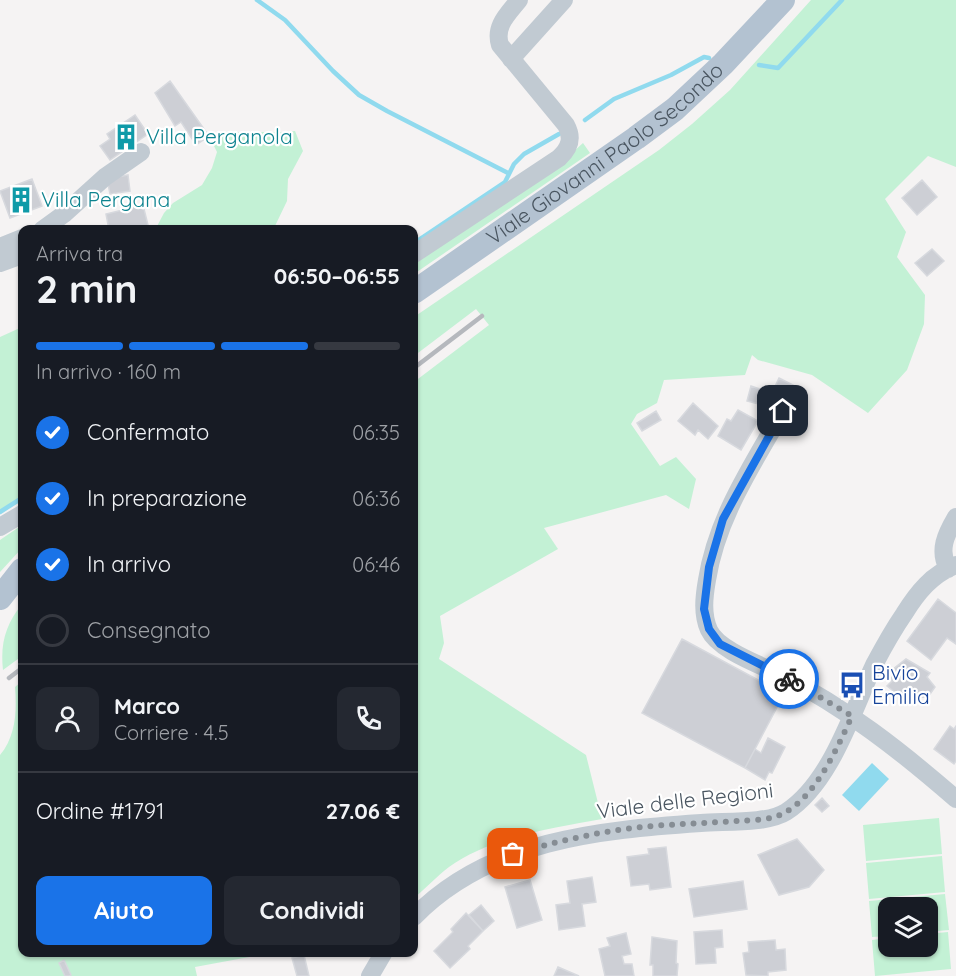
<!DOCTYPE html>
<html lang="it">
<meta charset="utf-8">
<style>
:root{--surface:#171b24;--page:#242831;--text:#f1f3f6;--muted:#9ea1a6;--line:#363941;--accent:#1a73e8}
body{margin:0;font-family:Quicksand,sans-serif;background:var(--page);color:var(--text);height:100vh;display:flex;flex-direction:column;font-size:22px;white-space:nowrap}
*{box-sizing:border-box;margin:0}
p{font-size:20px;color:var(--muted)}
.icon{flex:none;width:33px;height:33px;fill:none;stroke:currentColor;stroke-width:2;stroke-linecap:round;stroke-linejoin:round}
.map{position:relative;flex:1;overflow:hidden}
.details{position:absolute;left:18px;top:225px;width:400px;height:732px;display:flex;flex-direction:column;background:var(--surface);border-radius:12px;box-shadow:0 2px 4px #0004}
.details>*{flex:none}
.fabs{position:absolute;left:878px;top:897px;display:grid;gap:12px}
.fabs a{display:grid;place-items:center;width:60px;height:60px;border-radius:12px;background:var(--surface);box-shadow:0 2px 4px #0004;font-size:30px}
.pin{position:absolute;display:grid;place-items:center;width:51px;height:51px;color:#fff;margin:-26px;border-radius:12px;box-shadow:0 3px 9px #0006}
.courier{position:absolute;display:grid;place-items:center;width:60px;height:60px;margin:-30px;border:4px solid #1a73e8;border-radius:50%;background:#fff;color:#222;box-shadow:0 2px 8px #0007}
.head em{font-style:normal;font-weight:700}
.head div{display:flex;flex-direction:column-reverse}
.head{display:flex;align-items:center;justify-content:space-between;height:102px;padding:0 18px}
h1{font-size:39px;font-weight:700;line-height:45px}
.bar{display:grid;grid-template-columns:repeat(4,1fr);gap:9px 6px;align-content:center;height:72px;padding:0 18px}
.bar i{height:8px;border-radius:4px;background:var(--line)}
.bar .active{background:var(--accent)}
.bar p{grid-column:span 4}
.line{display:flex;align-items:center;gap:15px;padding:0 18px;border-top:2px solid var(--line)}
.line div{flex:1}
.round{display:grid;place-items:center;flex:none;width:63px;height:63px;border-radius:12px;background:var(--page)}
ol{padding:0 18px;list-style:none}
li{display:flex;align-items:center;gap:18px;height:66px}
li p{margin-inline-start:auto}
li .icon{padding:6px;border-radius:50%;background:var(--accent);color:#fff;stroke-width:4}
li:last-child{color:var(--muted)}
li i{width:33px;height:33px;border:3px solid var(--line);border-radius:50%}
.primary-button{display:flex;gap:12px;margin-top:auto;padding:12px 18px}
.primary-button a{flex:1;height:69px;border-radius:12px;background:var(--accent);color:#fff;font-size:24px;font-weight:700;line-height:69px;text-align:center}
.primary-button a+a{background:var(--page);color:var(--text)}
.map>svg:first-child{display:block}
.green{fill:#c3f1d5}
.water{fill:#90daee}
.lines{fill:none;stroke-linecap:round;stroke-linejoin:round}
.stream{stroke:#90daee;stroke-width:4.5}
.building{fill:#cdcfd5;stroke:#d7d9de;stroke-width:1.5}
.minor{stroke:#c1cad2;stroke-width:18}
.major{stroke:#b3c2d1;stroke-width:24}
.rail{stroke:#b5b8bd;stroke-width:4.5}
.done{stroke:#868d94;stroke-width:6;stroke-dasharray:0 10.8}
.route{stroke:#1a73e8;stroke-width:8}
.labels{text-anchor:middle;stroke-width:4.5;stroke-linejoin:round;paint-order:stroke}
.culture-label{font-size:21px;fill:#0d838f;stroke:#fff;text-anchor:start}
.street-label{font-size:21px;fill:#4a5661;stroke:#fff}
.transit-label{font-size:21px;fill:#164399;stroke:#fff;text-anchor:start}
</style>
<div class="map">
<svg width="956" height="976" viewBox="0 0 956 976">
<rect width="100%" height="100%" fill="#f5f3f3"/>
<path class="green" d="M811,0H956V167L928,156L885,199L906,232L897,257L925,295L924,324L907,370L868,413L812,375L758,360L752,355L745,375L664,380L657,403L637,414L631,424L660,466L676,457L696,479L689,509L666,495L544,528L558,549L440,616L444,643L439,659L586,755L602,819C553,828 490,837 449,867C437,876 426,888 414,898V382L489,325L476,309L414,356V317L659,150L692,124L730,90Z
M295,131L303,151L288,179L287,201L275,226L277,229L155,230L164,213L173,203L202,185L212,168L217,152L209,136C234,129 268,134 295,131Z
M583,143L590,153L414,274V263L573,152Z
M22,327V498L0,512V337Z
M22,525V548L0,572V540Z
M22,604V656L3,670C0,643 6,624 22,604Z
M22,681V952L271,953L195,967L197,976H0V755C16,736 17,710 15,687Z
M939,818L942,854L866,861L863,825Z
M942,856L945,892L869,899L866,863Z
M945,894L949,930L927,932V908H888V936L872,937L869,901Z
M948,932L951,969L875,976L872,940L888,938V946H927V934Z"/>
<path class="water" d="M872,763L889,779L859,811L842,795Z"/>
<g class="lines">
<path class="stream" d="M257,0L285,20L333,71L359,95L387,111L508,173
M759,65L778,68L842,0
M585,120L614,99L671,75L704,57L709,58
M414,243L505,182L514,164L524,154L559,134
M0,512L22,498"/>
</g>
<path class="building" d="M170,81L209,136L196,145L181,122L175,126L155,93Z
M135,115L148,134L110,160L100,146L110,139L107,134Z
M128,175L130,191L110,194L107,179Z
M32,179L42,206L10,218L0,191Z
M922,180L937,197L917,215L902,198Z
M143,205L149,229L109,230L106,214Z
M932,249L944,261L927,276L915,263Z
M779,378L803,390L796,404L772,393Z
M751,386L763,390L759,404L747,401Z
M693,403L718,426L708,439L698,430L695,435L678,421Z
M738,410L758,421L741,450L718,436L727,419L731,421Z
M656,411L661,420L642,431L637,423Z
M938,599L956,613V644L947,638L931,660L907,641Z
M682,639L784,694L745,768L642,713Z
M906,659L930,673L927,677L935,687L928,697L902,698L887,686L892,681L888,673Z
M950,726L954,729L956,726V761L954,764L934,749Z
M768,738L785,747L772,773L769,772L765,780L745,768L755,749L761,753Z
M822,798L829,806L822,812L815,805Z
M797,839L824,870L809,887L779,895L758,855Z
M666,847L671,887L650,890L649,884L631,886L627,857L649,854L648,849Z
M592,877L596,902L582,904L585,926L559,930L556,905L570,903L567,881Z
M530,880L542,920L517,928L505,887Z
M743,881L747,909L694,917L689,889Z
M481,905L494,921L483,931L469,915Z
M466,913L483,931L468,946L470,949L450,968L434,951L453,932L451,929Z
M722,930L723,947L715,948L716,963L696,964L694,932Z
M626,933L631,954L622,956L624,964H632L634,976H605L599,949L610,946L607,938Z
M652,937L677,941L676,963L678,964L677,976H653V965H650Z
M775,940L776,950L785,949L786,970L768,972V976L746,975L743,953L749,952L748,942Z
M304,955L309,976H297L292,958Z
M64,960L71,975L69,976H65L59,963Z
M558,967L579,976H554Z"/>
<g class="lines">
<path class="minor" d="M511,59L564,0
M42,230L64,214L105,177L141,152
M0,247L22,238
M414,254L559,158C570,148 573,138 566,125L500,45C494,26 508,14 519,0
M0,263L22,255
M783,411C752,466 717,517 707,580C704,597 702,614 709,630C718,650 761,665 781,675C845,707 902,752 956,799
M0,527L22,514
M948,569C938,550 946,534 956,517
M414,917C489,840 599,830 701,823C724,821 767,824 786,812C831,783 852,712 874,665C883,648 893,630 904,614C917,593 932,574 956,565
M370,976L384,952"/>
<g class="major">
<path id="s1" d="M414,292L636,138L675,109L723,64L783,0"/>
<path d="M0,598L22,570"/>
</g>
<path class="rail" d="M414,368L482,316
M9,678L22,668"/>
</g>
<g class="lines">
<path class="done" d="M513,854C558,841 605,830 652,826C680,824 707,823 735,821C751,820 770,821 784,813C817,795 837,748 852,716L789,679"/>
<path class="route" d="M783,411L723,519L709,567L704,609L709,629L720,644L789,679"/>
</g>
<defs>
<g id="building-bare" transform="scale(2.07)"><path d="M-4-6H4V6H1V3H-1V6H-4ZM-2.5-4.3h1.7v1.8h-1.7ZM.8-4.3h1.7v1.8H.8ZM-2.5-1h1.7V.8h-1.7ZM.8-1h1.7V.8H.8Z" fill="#0f9aa8" stroke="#fff" stroke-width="2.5" paint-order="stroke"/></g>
<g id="bus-bare" transform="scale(2.07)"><path d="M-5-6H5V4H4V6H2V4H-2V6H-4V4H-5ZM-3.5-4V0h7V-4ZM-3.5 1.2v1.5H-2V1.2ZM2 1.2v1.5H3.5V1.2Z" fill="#1a4fb4" stroke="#fff" stroke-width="2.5" paint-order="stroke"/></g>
</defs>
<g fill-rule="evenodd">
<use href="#building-bare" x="126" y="137"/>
<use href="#building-bare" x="21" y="200"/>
<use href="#bus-bare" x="852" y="685"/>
</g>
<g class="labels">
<g class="culture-label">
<text x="146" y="144">Villa Perganola</text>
<text x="41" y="207">Villa Pergana</text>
</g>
<g class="street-label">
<text dy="7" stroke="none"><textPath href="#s1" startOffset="236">Viale Giovanni Paolo Secondo</textPath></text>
<text transform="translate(685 801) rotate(-7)" y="7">Viale delle Regioni</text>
</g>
<g class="transit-label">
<text x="872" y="680">Bivio<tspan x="872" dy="24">Emilia</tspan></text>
</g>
</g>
</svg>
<div class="fabs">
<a><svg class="icon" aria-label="layers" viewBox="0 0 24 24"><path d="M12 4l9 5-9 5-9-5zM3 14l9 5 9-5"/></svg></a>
</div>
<div class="pin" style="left:513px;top:854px;background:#ea580c"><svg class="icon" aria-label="bag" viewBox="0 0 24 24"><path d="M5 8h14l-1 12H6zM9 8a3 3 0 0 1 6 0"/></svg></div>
<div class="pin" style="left:783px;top:411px;background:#1f2937"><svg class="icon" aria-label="home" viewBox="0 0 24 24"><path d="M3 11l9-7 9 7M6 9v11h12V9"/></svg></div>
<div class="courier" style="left:789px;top:679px"><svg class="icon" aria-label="bike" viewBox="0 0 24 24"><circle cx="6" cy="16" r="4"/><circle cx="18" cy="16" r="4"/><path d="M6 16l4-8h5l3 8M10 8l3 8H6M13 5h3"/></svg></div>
<section class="details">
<div class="head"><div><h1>2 min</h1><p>Arriva tra</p></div><em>06:50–06:55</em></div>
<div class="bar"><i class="active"></i><i class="active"></i><i class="active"></i><i></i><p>In arrivo · 160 m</p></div>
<ol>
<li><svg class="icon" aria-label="check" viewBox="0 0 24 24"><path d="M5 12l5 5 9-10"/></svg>Confermato<p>06:35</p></li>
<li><svg class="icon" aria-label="check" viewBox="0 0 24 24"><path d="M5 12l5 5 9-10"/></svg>In preparazione<p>06:36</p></li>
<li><svg class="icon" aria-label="check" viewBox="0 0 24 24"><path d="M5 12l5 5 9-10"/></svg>In arrivo<p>06:46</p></li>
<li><i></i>Consegnato</li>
</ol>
<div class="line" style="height:108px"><a class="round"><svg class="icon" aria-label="person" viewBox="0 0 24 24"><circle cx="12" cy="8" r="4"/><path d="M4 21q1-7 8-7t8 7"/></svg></a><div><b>Marco</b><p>Corriere · 4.5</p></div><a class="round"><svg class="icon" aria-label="phone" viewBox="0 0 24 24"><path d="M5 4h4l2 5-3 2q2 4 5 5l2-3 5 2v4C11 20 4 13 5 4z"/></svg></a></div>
<div class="line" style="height:78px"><div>Ordine #1791</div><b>27.06 €</b></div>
<div class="primary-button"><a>Aiuto</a><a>Condividi</a></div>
</section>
</div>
